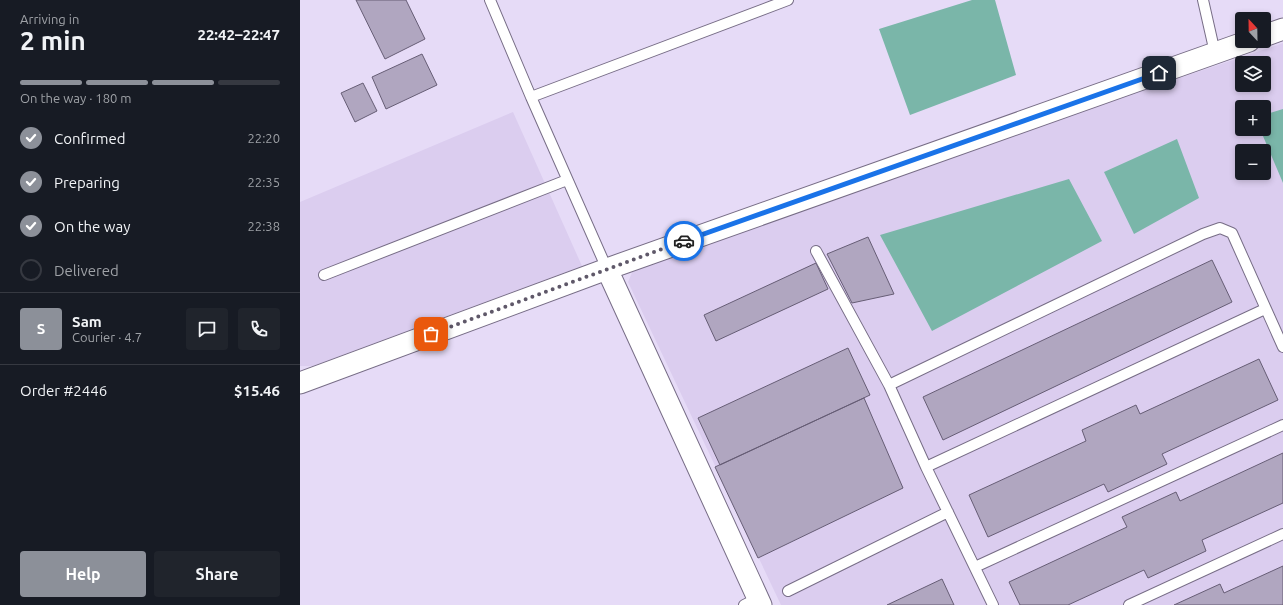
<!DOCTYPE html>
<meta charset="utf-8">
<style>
:root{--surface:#171b24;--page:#20242c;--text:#f1f3f6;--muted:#9ea1a6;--line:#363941;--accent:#8c9099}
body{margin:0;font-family:Ubuntu,sans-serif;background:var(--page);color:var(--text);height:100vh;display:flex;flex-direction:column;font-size:15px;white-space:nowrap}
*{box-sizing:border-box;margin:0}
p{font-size:13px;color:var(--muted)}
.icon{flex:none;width:22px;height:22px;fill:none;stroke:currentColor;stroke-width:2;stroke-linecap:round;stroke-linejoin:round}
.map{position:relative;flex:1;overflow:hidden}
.sheet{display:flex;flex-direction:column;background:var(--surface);width:300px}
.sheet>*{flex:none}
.needle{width:26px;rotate:338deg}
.buttons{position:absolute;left:935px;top:12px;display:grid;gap:8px}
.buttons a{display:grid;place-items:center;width:36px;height:36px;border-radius:4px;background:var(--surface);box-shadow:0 2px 6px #0003;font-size:20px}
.pin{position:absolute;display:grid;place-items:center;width:34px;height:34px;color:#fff;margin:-17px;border-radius:8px;box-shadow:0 2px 6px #0006}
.courier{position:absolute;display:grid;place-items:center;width:40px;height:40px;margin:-20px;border:3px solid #1a73e8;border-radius:50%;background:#fff;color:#222;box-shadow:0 1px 5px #0007}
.head em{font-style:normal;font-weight:700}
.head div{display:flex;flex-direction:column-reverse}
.head{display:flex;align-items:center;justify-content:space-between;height:68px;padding:0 20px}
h1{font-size:26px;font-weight:700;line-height:30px}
.bar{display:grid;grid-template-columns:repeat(4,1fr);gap:6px 4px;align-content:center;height:48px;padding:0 20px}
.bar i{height:5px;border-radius:3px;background:var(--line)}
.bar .selected{background:var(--accent)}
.bar p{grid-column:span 4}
.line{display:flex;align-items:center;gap:10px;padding:0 20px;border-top:1px solid var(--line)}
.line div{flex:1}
.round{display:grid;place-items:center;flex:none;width:42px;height:42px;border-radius:4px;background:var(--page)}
ol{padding:0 20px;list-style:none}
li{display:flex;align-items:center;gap:12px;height:44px}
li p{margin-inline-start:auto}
li .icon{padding:4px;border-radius:50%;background:var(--accent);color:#fff;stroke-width:4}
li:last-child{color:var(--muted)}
li i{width:22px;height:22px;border:2px solid var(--line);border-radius:50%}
.primary-button{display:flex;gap:8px;margin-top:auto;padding:8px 20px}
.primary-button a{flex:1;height:46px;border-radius:4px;background:var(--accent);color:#fff;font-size:16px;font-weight:700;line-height:46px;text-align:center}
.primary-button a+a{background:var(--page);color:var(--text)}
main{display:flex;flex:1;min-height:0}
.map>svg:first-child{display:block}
.built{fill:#dbcdef;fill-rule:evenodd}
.water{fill:#7ab6a9}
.building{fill:#b0a6c0;stroke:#665d75}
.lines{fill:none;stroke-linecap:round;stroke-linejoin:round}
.lane-casing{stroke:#776d86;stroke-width:12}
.street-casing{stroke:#776d86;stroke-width:23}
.lane{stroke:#fff;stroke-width:10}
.street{stroke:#fff;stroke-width:21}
.done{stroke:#5f5869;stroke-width:4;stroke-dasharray:0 7.2}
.route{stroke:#1a73e8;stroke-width:5}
</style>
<main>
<section class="sheet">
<div class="head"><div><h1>2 min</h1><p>Arriving in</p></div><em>22:42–22:47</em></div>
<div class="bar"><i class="selected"></i><i class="selected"></i><i class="selected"></i><i></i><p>On the way · 180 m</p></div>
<ol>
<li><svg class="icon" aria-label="check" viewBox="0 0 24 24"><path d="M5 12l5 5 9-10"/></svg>Confirmed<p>22:20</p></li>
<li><svg class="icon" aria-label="check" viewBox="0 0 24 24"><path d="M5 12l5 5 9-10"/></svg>Preparing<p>22:35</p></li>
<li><svg class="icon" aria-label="check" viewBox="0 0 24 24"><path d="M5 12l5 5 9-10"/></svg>On the way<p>22:38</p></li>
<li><i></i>Delivered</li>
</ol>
<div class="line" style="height:72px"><b class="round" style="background:var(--accent);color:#fff">S</b><div><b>Sam</b><p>Courier · 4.7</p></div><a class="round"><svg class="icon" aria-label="chat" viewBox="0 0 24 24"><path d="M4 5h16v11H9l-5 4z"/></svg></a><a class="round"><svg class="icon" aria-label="phone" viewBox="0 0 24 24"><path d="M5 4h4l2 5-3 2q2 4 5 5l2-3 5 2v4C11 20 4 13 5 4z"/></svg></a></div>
<div class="line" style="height:52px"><div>Order #2446</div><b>$15.46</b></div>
<div class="primary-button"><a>Help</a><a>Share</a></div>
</section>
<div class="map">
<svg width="983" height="605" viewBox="0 0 983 605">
<rect width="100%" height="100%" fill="#e6dbf7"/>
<path class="built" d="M983,43V605H481L328,282L334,268L605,171ZM942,63H964V85H942ZM942,107H964V129H942ZM942,151H964V173H942Z
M213,112L282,266L13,366H0V202Z"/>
<path class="water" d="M672,0H695L716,75L610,115L579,29Z
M983,109V183L960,129H964V115Z
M877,139L899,198L834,234L804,172Z
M769,179L802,241L632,331L580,235Z"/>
<path class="building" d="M56,0H106L125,39L85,59Z
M122,54L137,85L86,109L72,77Z
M63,83L77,111L55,122L41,93Z
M568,237L594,294L552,303L527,254Z
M912,260L932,302L643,440L623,397Z
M516,263L528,289L416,341L404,315Z
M548,348L570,395L420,465L398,418Z
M959,359L978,400L862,454L867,464L808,492L804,484L688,537L669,495L786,441L782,430L836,405L840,414Z
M564,398L603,488L458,558L415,467Z
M983,453V503L902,540L906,551L848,578L844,570L768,605H720L709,582L827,527L822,517L876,492L880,501Z
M983,566V605H874L920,584L924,593Z
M642,579L654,605H587Z"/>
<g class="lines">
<g class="lane-casing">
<path id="lane" d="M190,0L231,97
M903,0L915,53
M516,251L589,385L626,467L965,309
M307,269L231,97L488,0
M24,275L267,180
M589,385L903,234L920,228L932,233L983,347
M626,467L693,605
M675,567L983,425
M488,591L648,512
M444,605L458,598
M829,605L983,534"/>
</g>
<g class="street-casing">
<path id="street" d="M964,36L983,29
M307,269L461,605
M0,383L307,269L949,41"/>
</g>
<use href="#lane" class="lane"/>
<use href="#street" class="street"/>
</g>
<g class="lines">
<path class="done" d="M131,334L384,241"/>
<path class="route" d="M384,241L859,73"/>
</g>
</svg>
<div class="buttons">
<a><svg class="needle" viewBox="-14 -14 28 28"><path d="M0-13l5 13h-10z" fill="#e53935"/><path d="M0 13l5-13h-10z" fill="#9ea1a6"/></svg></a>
<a><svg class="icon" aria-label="layers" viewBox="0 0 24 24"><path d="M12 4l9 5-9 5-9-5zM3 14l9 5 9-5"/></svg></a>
<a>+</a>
<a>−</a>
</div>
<div class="pin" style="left:131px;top:334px;background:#ea580c"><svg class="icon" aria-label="bag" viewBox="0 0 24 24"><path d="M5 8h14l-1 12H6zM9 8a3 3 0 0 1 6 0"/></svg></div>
<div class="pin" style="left:859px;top:73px;background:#1f2937"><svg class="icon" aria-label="home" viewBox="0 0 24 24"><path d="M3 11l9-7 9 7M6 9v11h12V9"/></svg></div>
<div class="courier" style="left:384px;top:241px"><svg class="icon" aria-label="car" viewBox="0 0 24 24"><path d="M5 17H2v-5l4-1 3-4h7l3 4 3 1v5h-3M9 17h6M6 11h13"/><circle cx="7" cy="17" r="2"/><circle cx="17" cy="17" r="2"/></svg></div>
</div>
</main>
